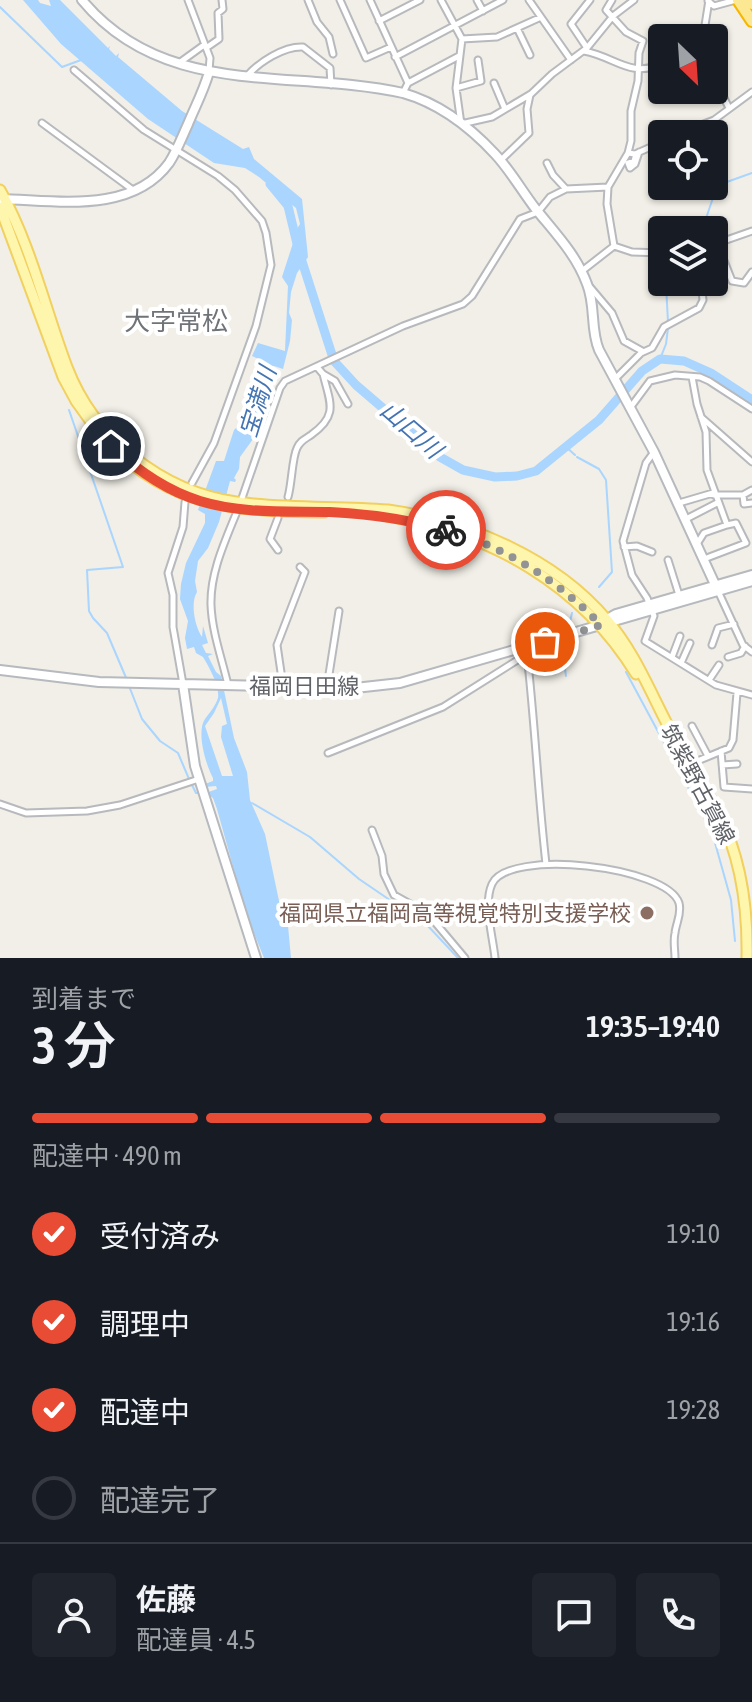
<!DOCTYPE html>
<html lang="ja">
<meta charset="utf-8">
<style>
:root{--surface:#171b24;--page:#20242c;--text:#f1f3f6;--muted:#9ea1a6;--line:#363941;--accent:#e94c35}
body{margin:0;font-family:"Asap Condensed","Noto Sans JP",sans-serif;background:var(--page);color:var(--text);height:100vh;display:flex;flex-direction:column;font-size:30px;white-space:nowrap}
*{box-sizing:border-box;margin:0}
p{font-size:26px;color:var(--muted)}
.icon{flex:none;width:44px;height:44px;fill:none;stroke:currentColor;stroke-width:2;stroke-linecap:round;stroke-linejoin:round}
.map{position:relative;height:958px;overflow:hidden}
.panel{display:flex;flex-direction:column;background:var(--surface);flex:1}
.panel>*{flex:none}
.needle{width:52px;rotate:155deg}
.controls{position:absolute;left:648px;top:24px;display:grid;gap:16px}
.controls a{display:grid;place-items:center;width:80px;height:80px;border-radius:8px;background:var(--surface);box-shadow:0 2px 6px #0004;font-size:40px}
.pin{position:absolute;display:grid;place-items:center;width:68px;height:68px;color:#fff;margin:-34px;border:4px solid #fff;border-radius:50%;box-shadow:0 2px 8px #0007}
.courier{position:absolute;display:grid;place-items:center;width:80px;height:80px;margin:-40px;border:6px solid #e94c35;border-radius:50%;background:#fff;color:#222;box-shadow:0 2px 10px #0007}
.head em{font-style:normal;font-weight:600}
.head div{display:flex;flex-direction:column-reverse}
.head{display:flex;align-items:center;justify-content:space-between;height:136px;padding:0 32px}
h1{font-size:52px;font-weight:600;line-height:60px}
.bar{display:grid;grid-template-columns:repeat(4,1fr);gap:12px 8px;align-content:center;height:96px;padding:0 32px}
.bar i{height:10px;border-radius:6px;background:var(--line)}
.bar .selected{background:var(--accent)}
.bar p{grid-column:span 4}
.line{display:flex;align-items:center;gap:20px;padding:0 32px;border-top:2px solid var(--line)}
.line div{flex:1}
.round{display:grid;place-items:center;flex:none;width:84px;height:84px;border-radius:8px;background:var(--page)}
ol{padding:0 32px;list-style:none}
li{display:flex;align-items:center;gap:24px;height:88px}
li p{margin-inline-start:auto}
li .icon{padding:8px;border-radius:50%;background:var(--accent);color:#fff;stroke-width:4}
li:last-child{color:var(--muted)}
li i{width:44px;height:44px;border:4px solid var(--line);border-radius:50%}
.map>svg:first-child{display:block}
.water{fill:#a9d5ff;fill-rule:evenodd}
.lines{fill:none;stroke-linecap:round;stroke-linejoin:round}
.stream{stroke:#a9d5ff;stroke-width:2}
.river{stroke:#a9d5ff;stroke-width:9}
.street-casing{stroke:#b7b9bd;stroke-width:9}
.secondary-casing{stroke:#b6b9be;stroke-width:12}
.primary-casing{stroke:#f1d060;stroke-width:13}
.highway-casing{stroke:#f7b601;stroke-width:14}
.street{stroke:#fff;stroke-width:5}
.secondary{stroke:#fff;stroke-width:8}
.primary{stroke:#fff6ae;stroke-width:9}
.highway{stroke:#fce793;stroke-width:10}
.done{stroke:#929394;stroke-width:8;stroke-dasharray:0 14.4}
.route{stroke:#e94c35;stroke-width:10}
.education-dot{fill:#8d6e63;stroke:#fff;stroke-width:3}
.labels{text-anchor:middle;stroke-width:8;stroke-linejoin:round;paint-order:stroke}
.street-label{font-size:22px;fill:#5f6267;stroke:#fff}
.education-label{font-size:22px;fill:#785e54;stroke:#fff;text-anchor:end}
.water-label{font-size:24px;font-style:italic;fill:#4474b2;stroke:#fff}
.quarter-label{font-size:26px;fill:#707479;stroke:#fff}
</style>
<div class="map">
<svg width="752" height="958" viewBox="0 0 752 958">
<rect width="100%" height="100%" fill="#f1efe7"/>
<path class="water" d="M23,0H38L40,3L51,6L49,0H60L108,48L110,46L109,49L116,56L119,53L118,57L182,111L243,149L249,147L254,159L302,199L308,257L297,273L291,292L289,313L292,320L290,341L283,369L274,366L270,367L278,373L273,377L265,409L253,439L240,457L239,469L234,478L236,480L235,482L230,481L219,522L208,548L198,561L195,581L197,592C190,603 195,627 202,637L203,626L208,643L202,645L206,653L213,654L208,656L216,672L221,676L234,738L247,772L250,800L265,834L279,901L288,926L291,958H264L246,913L217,809L213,798L206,793L217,789L216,786L205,787V784L213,781V778C206,765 196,732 205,719C210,712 215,707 218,698C220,686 209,667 203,657L196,653L194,647L187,649L185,638L188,621L180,599L181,584L186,563L205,523V514L198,510L216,461H224L234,430L248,416L246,411L251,408C248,392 262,384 257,364H263L261,360L252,356L258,343L285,351L288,286L282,277L293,243V235L300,224L296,208L259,177L245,168L214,163L148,119L61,44ZM221,698L227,724L222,726L221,737L233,776H222L205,726L214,713Z"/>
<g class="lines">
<path class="stream" d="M0,7L62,67L81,60
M702,230L715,192L724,183L752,173
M655,249L662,241
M655,255C654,272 651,276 666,285L668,322
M660,359L666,344L668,328
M69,410L123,567L87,570L89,611L93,618L107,633L127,680
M565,446L575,455
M577,457L599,469L606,480L612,572L599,587
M571,630L569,626L572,613
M626,672L712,832L731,900L735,941
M566,676L563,655L571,640L575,639L574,636
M129,686L142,719L160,741L178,753L189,779
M192,785L196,793H200
M252,803L310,837L359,879L428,926L458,958"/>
<path class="river" d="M270,184L288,206L299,252L334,361L356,385L440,457L463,470L495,477L517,476L536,471L599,420L642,371L660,359L684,361L711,373L752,400"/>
<g class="street-casing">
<path id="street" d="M188,0L210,58L209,71
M308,0L317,22L329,37L333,54
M340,0L366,58L391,47
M370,0L408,83L403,93
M441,0L462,39L456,88L461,124L492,117L531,94L552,74L587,48L613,16L634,0
M477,0L483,11
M529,0L571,60
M612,0L606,10L626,32L643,41L639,53L638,81L631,111V141L628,153L608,187L607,204L614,246
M708,1L714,6L736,0
M379,21L420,0
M517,28L530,55
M703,38L709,0
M462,39L497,37L539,18
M206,48L219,39L218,13L223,9L222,0
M587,48L571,24L590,0
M584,51C616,57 629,78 662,64
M395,57L503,0
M179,63L204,45
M74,70L144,130L218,176L235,190L262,221L266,233L271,265L256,326L214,443L192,483
M247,76C259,62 284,46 303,47L330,68L331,85
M714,78L729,108
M408,83L459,56
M494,83L505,109
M456,88L481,81L478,60
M677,90L679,94
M42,123L133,190
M678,134L714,120L752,92
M628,153L635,154L662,142
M636,154L634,161L628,163L630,168L635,164L639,152
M501,160L529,133L527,109L530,95
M547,163L553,175L566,189
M717,243L732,281L744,283L752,272
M715,244L752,231
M614,246L632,252L662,253
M582,271L614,246
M590,287L612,313L624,341L642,351
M317,367L323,374L335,381L348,404
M692,377L697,404L706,432L707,470L727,525L704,533L697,544
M615,379L641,353L652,348L664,327L699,308L703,300L701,282
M630,408L650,381L675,375L700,377L709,381L752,409
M701,417L752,462
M654,452L646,463L623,541L632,575L647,598L654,616L645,641L716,685L752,695
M714,495H743L752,490
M743,495L744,504L752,503
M288,497C292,483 292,458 297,448C300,441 305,439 311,435C339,415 330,403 323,374
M241,501L280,388L285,381L403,326L463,304L472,296L520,219L538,212L550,197L566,189L608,187
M679,503L713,493
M686,519L717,503
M624,547L637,546L652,552
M278,550L270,539L278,518
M704,559L746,543L736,523L727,525
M668,560L679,595
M718,591L743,645L752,652
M712,645L718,628L734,624
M527,654C535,724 538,794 546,864
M672,657L680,636
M728,657L741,653L745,646
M681,663L690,643
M709,680L719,665
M183,684L173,627V595L168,573L183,527L185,502
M228,685C222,659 212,632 211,605C210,572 226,539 238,509
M283,686L277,645L305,572L300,567
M327,687L339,611
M692,726L708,756
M721,751L724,787L752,789
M328,753L443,707L527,654
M690,764L729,748L733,740L737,693
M722,765L737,764
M0,804L26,813L87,811L120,805L199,779
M372,830L382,856L384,874L394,895L428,914L465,958
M495,958C493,937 483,904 492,884C508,848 667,866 679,903C682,914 676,923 675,933C673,941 675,950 675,958"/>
</g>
<g class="secondary-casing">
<path id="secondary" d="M82,0C165,100 291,68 403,93C438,103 470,127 495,154C510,170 522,191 535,208C555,233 576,254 587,284C596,306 590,329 599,350L654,452L718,591
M0,199C55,200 131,215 169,163C177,151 182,137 188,124C195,107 204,90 209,72
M604,621L616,614L752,575
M0,670L99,682L355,688L400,683L752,581
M183,684L195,766L256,958"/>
</g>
<g class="primary-casing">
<path id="primary" d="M0,190C31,245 45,309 67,367C94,438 161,491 236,502C286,509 338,506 388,510C467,521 555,558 607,620C637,655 652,697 674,737C687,762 704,785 717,810C741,856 748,907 747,958
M0,207L63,377L76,401L99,433
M109,444C174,509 238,511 324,512
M387,516C489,532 582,585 636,674"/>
</g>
<g class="highway-casing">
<path id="highway" d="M738,0L752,21
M749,0L752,4"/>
</g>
<use href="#street" class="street"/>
<use href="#secondary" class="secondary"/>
<use href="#primary" class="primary"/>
<use href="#highway" class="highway"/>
</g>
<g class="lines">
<path class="done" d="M446,530C506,547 558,581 601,625L545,642"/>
<path class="route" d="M111,446C137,470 167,491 200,501C242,514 287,511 330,512C370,514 407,519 446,530"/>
</g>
<circle class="education-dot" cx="647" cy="913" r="8"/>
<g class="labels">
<g class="street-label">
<text x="304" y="694">福岡日田線</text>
<text transform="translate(698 784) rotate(62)" y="8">筑紫野古賀線</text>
</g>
<g class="education-label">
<text x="631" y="921">福岡県立福岡高等視覚特別支援学校</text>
</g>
<g class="water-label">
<text transform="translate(258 402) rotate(-73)" y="8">宝満川</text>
<text transform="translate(411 430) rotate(41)" y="8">山口川</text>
</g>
<g class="quarter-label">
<text x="176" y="330">大字常松</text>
</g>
</g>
</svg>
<div class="controls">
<a><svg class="needle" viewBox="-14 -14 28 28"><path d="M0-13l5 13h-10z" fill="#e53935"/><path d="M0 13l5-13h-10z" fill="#9ea1a6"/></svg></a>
<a><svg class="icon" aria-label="locate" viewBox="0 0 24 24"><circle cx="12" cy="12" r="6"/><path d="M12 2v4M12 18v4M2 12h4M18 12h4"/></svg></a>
<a><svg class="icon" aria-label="layers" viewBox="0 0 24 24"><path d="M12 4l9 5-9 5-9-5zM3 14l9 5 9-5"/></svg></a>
</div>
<div class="pin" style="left:545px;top:642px;background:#ea580c"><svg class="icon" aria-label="bag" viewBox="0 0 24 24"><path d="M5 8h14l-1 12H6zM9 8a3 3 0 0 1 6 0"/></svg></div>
<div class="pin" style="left:111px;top:446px;background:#1f2937"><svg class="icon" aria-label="home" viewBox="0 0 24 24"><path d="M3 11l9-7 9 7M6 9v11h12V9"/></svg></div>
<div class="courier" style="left:446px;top:530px"><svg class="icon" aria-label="bike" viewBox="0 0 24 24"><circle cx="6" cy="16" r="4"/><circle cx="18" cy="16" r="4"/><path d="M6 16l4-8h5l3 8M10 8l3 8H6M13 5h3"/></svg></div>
</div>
<section class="panel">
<div class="head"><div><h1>3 分</h1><p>到着まで</p></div><em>19:35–19:40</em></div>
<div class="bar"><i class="selected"></i><i class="selected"></i><i class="selected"></i><i></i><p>配達中 · 490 m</p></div>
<ol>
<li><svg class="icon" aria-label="check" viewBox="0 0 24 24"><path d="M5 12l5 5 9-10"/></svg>受付済み<p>19:10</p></li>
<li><svg class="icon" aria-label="check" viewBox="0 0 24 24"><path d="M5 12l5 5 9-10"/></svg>調理中<p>19:16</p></li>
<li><svg class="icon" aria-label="check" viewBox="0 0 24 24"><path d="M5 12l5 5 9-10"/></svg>配達中<p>19:28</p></li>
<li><i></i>配達完了</li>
</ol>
<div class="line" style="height:144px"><a class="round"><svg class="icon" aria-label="person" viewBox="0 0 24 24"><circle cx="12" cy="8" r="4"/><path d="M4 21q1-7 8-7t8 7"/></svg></a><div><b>佐藤</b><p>配達員 · 4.5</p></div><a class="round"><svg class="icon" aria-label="chat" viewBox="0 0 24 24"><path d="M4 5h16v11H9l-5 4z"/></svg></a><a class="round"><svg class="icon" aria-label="phone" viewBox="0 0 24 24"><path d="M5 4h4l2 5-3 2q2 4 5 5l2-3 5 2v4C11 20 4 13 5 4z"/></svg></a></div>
</section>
